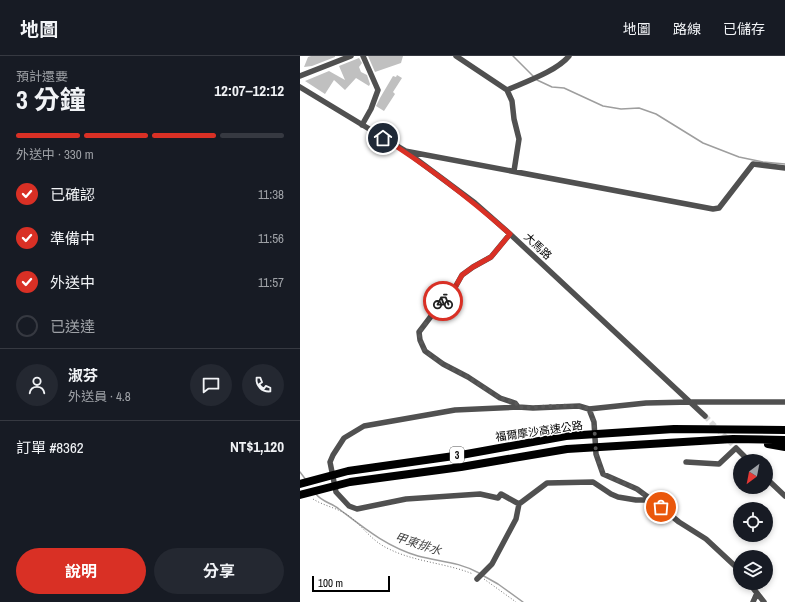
<!DOCTYPE html>
<html lang="zh-TW">
<meta charset="utf-8">
<style>
:root{--surface:#171b24;--page:#242831;--text:#f1f3f6;--muted:#9ea1a6;--line:#363941;--accent:#d93025}
body{margin:0;font-family:"Archivo Narrow","Noto Sans TC",sans-serif;background:var(--page);color:var(--text);height:100vh;display:flex;flex-direction:column;font-size:15px;white-space:nowrap}
*{box-sizing:border-box;margin:0}
p{font-size:13px;color:var(--muted)}
.icon{flex:none;width:22px;height:22px;fill:none;stroke:currentColor;stroke-width:2;stroke-linecap:round;stroke-linejoin:round}
.map{position:relative;flex:1;overflow:hidden}
.drawer{display:flex;flex-direction:column;background:var(--surface);width:300px}
.drawer>*{flex:none}
.needle{width:26px;rotate:212deg}
.controls{position:absolute;left:433px;top:398px;display:grid;gap:8px}
.controls a{display:grid;place-items:center;width:40px;height:40px;border-radius:50%;background:var(--surface);box-shadow:0 2px 6px #0003;font-size:20px}
.scale{position:absolute;left:12px;bottom:10px;width:78px;box-sizing:border-box;padding-left:4px;border:2px solid #000;border-top:0;font-size:11px;line-height:14px;white-space:nowrap;color:#000;-webkit-text-stroke:3px #fff;paint-order:stroke}
.pin{position:absolute;display:grid;place-items:center;width:34px;height:34px;color:#fff;margin:-17px;border:2px solid #fff;border-radius:50%;box-shadow:0 1px 4px #0007}
.courier{position:absolute;display:grid;place-items:center;width:40px;height:40px;margin:-20px;border:3px solid #d93025;border-radius:50%;background:#fff;color:#222;box-shadow:0 1px 5px #0007}
.overview em{font-style:normal;font-weight:700}
.overview div{display:flex;flex-direction:column-reverse}
.overview{display:flex;align-items:center;justify-content:space-between;height:68px;padding:0 16px}
h1{font-size:26px;font-weight:700;line-height:30px}
.bar{display:grid;grid-template-columns:repeat(4,1fr);gap:6px 4px;align-content:center;height:48px;padding:0 16px}
.bar i{height:5px;border-radius:3px;background:var(--line)}
.bar .selected{background:var(--accent)}
.bar p{grid-column:span 4}
.line{display:flex;align-items:center;gap:10px;padding:0 16px;border-top:1px solid var(--line)}
.line div{flex:1}
.round{display:grid;place-items:center;flex:none;width:42px;height:42px;border-radius:21px;background:var(--page)}
ol{padding:0 16px;list-style:none}
li{display:flex;align-items:center;gap:12px;height:44px}
li p{margin-inline-start:auto}
li .icon{padding:4px;border-radius:50%;background:var(--accent);color:#fff;stroke-width:4}
li:last-child{color:var(--muted)}
li i{width:22px;height:22px;border:2px solid var(--line);border-radius:50%}
.cta{display:flex;gap:8px;margin-top:auto;padding:8px 16px}
.cta a{flex:1;height:46px;border-radius:24px;background:var(--accent);color:#fff;font-size:16px;font-weight:700;line-height:46px;text-align:center}
.cta a+a{background:var(--page);color:var(--text)}
header{display:flex;align-items:center;gap:24px;box-sizing:border-box;height:56px;padding:0 20px;background:var(--surface);border-bottom:1px solid var(--line)}
header strong{font-size:19px}
nav{display:flex;gap:22px;margin-inline-start:auto;font-size:14px}
main{display:flex;flex:1;min-height:0}
.map>svg:first-child{display:block}
.lines{fill:none;stroke-linecap:round;stroke-linejoin:round}
.stream{stroke:#9e9e9e;stroke-width:1.5}
.building{fill:#c0c0c0}
.minor-tunnel{stroke:#d9d9d9;stroke-width:5.5;stroke-dasharray:5.5 3;stroke-linecap:butt}
.path{stroke:#727272;stroke-width:1;stroke-dasharray:1 2;stroke-linecap:butt}
.minor{stroke:#505050;stroke-width:5.5}
.highway{stroke:#000;stroke-width:8}
.done{stroke:#595959;stroke-width:4;stroke-dasharray:0 7.2}
.route{stroke:#d93025;stroke-width:5}
.labels{text-anchor:middle;stroke-width:3;stroke-linejoin:round;paint-order:stroke}
.shield{fill:#fff;stroke:#4c4c4c;stroke-width:1}
.shield-label{font-size:10px;font-weight:bold;fill:#000}
.street-label{font-size:11px;fill:#000;stroke:#fff}
.water-label{font-size:12px;font-style:italic;fill:#3f3f3f;stroke:#fff}
</style>
<header>
<strong>地圖</strong>
<nav><a>地圖</a><a>路線</a><a>已儲存</a></nav>
</header>
<main>
<section class="drawer">
<div class="overview"><div><h1>3 分鐘</h1><p>預計還要</p></div><em>12:07–12:12</em></div>
<div class="bar"><i class="selected"></i><i class="selected"></i><i class="selected"></i><i></i><p>外送中 · 330 m</p></div>
<ol>
<li><svg class="icon" aria-label="check" viewBox="0 0 24 24"><path d="M5 12l5 5 9-10"/></svg>已確認<p>11:38</p></li>
<li><svg class="icon" aria-label="check" viewBox="0 0 24 24"><path d="M5 12l5 5 9-10"/></svg>準備中<p>11:56</p></li>
<li><svg class="icon" aria-label="check" viewBox="0 0 24 24"><path d="M5 12l5 5 9-10"/></svg>外送中<p>11:57</p></li>
<li><i></i>已送達</li>
</ol>
<div class="line" style="height:72px"><a class="round"><svg class="icon" aria-label="person" viewBox="0 0 24 24"><circle cx="12" cy="8" r="4"/><path d="M4 21q1-7 8-7t8 7"/></svg></a><div><b>淑芬</b><p>外送員 · 4.8</p></div><a class="round"><svg class="icon" aria-label="chat" viewBox="0 0 24 24"><path d="M4 5h16v11H9l-5 4z"/></svg></a><a class="round"><svg class="icon" aria-label="phone" viewBox="0 0 24 24"><path d="M5 4h4l2 5-3 2q2 4 5 5l2-3 5 2v4C11 20 4 13 5 4z"/></svg></a></div>
<div class="line" style="height:52px"><div>訂單 #8362</div><b>NT$1,120</b></div>
<div class="cta"><a>說明</a><a>分享</a></div>
</section>
<div class="map">
<svg width="485" height="546" viewBox="0 0 485 546">
<rect width="100%" height="100%" fill="#fff"/>
<g class="lines">
<path class="stream" d="M213,0L234,21
M237,24L252,31L264,32L303,50L321,53L339,52L356,58L403,87L439,101L463,106L485,108
M0,416L6,424
M16,438C22,446 32,447 39,453C64,472 87,491 118,500C140,506 157,505 179,517
M182,519L198,528L223,546"/>
</g>
<path class="building" d="M11,0H35V1L12,10L4,11L8,1Z
M68,0H103L101,7L75,16Z
M59,2L62,7L59,11L61,16L67,19L70,28L69,30L56,22L45,34L34,24L25,38L5,25L29,15L45,24L39,10Z
M97,19L102,22L93,36L95,38L84,55L76,50L80,42L93,20L96,21Z"/>
<g class="lines">
<path class="minor-tunnel" d="M405,360L436,392"/>
<path class="path" d="M13,443C24,450 38,452 49,460C63,470 71,485 89,493C115,506 146,507 173,518
M184,523L216,546"/>
<path class="minor" d="M156,0L207,34L212,45L214,63L219,83L214,115
M0,20L51,0
M0,31L104,94L175,147L210,178L405,360
M207,34C225,26 257,15 269,0
M62,69L71,53L78,34L63,0
M105,95L413,153L419,152L453,108L485,112
M210,178L191,201L173,211L162,219L153,235L135,255L119,276L120,284L125,295L143,308L168,321L200,342L215,347L218,351
M289,353L294,366L296,398L303,418L337,433L352,444L379,466L406,483L435,510L440,516
M386,406L419,408L436,392L449,405
M466,422L485,440
M352,444H336L318,441L311,438L293,426L247,427L219,448L201,438L198,442L180,438L106,443L57,453L49,450L36,436L30,406L33,399L44,382L64,370L155,354L218,351L233,352L279,350L289,353L346,347L391,346H485
M177,523L192,508L216,463L219,448
M449,527L464,546
M453,546L457,537"/>
<path class="highway" d="M468,388L485,391
M0,428L48,415L161,399L266,380L374,373L485,374
M0,439L50,426L161,411L267,393L433,383L485,384"/>
</g>
<g class="lines">
<path class="done" d="M143,245L119,276L120,284L125,295L143,308L168,321L200,342L216,347L218,351C241,353 269,346 289,353L294,366L296,398L303,418L337,433L361,451"/>
<path class="route" d="M83,82C128,110 170,143 210,178L191,201L173,211L162,219L153,235L143,245"/>
</g>
<g class="labels">
<rect class="shield" x="150" y="391" width="14" height="16" rx="3"/>
<g class="shield-label">
<text x="157" y="403">3</text>
</g>
<g class="street-label">
<text transform="translate(238 190) rotate(43)" y="4">大馬路</text>
<text transform="translate(239 375) rotate(-8)" y="4">福爾摩沙高速公路</text>
</g>
<g class="water-label">
<text transform="translate(118 488) rotate(18)" y="4">甲東排水</text>
</g>
</g>
</svg>
<div class="controls">
<a><svg class="needle" viewBox="-14 -14 28 28"><path d="M0-13l5 13h-10z" fill="#e53935"/><path d="M0 13l5-13h-10z" fill="#9ea1a6"/></svg></a>
<a><svg class="icon" aria-label="locate" viewBox="0 0 24 24"><circle cx="12" cy="12" r="6"/><path d="M12 2v4M12 18v4M2 12h4M18 12h4"/></svg></a>
<a><svg class="icon" aria-label="layers" viewBox="0 0 24 24"><path d="M12 4l9 5-9 5-9-5zM3 14l9 5 9-5"/></svg></a>
</div>
<div class="scale">100 m</div>
<div class="pin" style="left:361px;top:451px;background:#ea580c"><svg class="icon" aria-label="bag" viewBox="0 0 24 24"><path d="M5 8h14l-1 12H6zM9 8a3 3 0 0 1 6 0"/></svg></div>
<div class="pin" style="left:83px;top:82px;background:#1f2937"><svg class="icon" aria-label="home" viewBox="0 0 24 24"><path d="M3 11l9-7 9 7M6 9v11h12V9"/></svg></div>
<div class="courier" style="left:143px;top:245px"><svg class="icon" aria-label="bike" viewBox="0 0 24 24"><circle cx="6" cy="16" r="4"/><circle cx="18" cy="16" r="4"/><path d="M6 16l4-8h5l3 8M10 8l3 8H6M13 5h3"/></svg></div>
</div>
</main>
